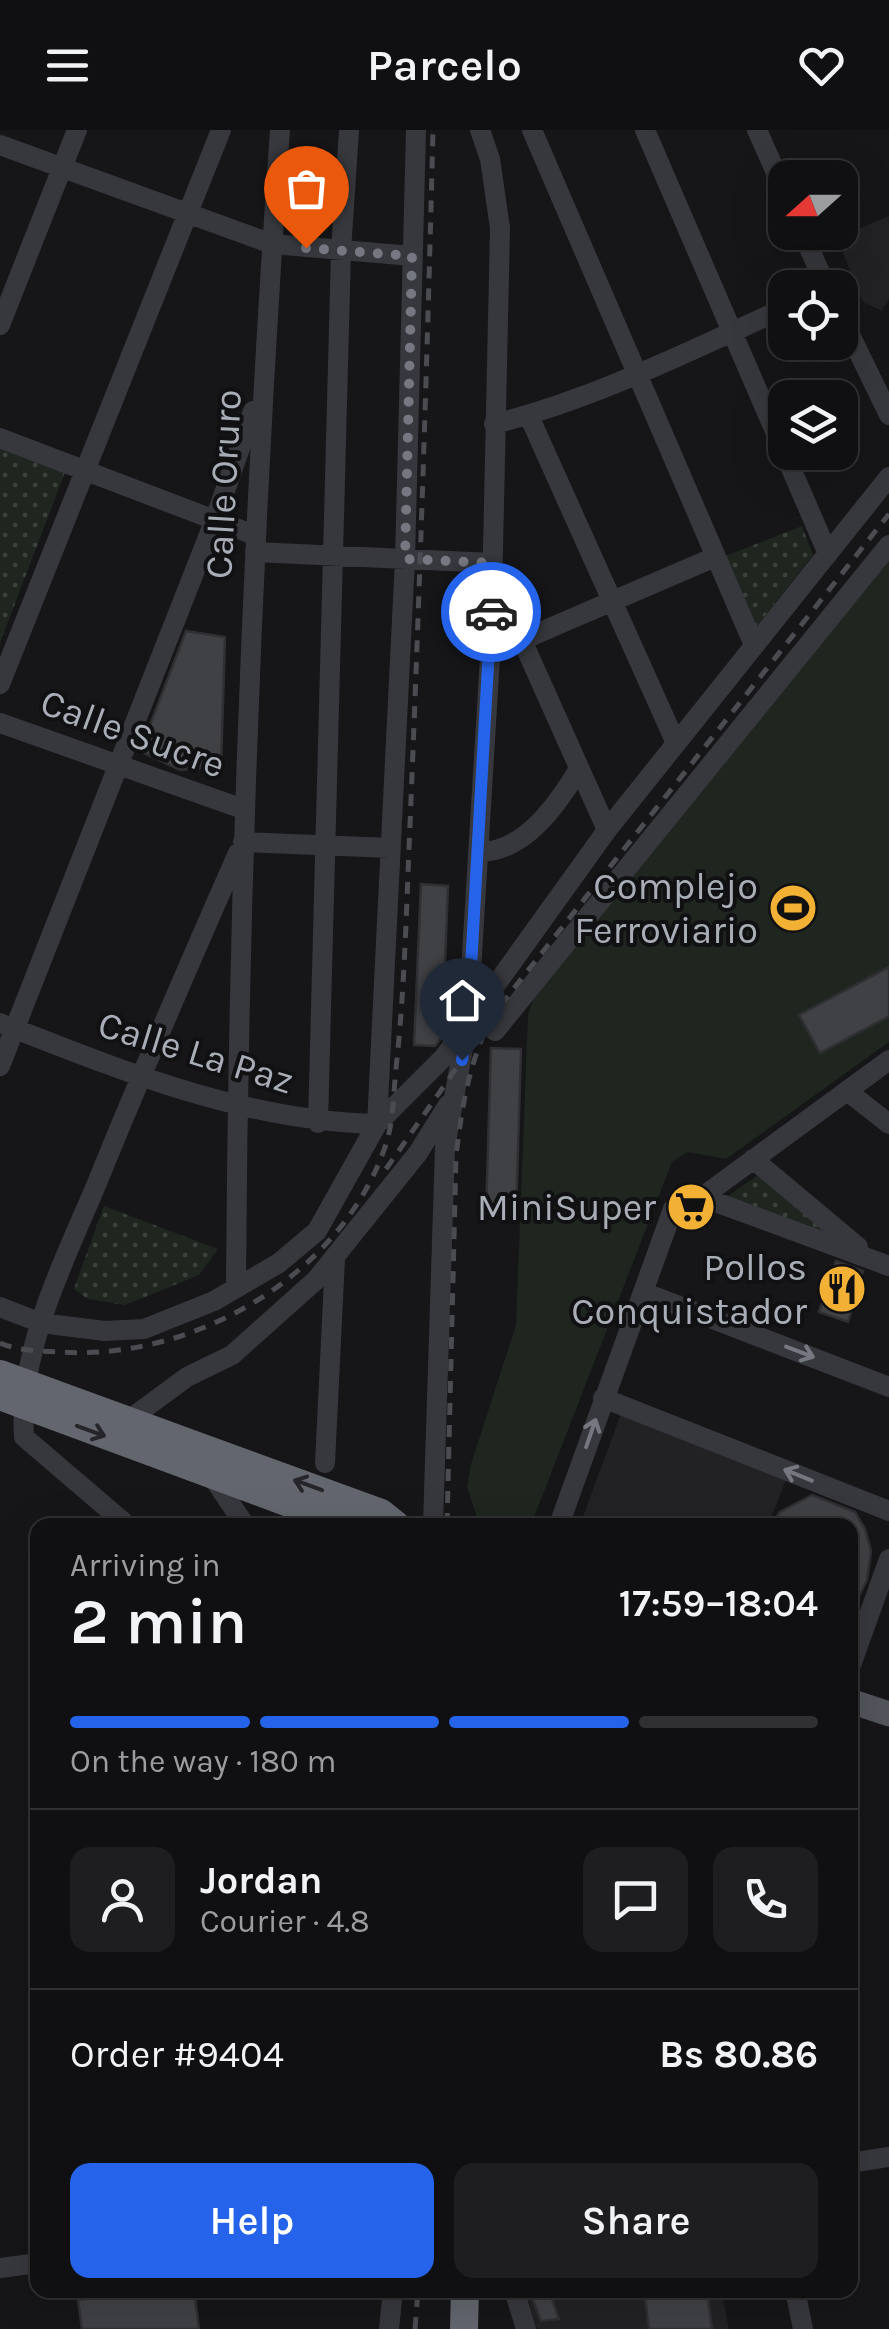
<!DOCTYPE html>
<meta charset="utf-8">
<style>
:root{--surface:#101012;--page:#1e1e20;--text:#f1f3f6;--muted:#9c9d9f;--line:#303032;--accent:#2563eb}
body{margin:0;font-family:Karla,sans-serif;background:var(--page);color:var(--text);height:100vh;display:flex;flex-direction:column;font-size:38px;white-space:nowrap}
*{box-sizing:border-box;margin:0}
p{font-size:32px;color:var(--muted)}
.icon{flex:none;width:55px;height:55px;fill:none;stroke:currentColor;stroke-width:2;stroke-linecap:round;stroke-linejoin:round}
.map{position:relative;flex:1;overflow:hidden}
.details{position:absolute;left:30px;top:1388px;width:828px;height:780px;display:flex;flex-direction:column;background:var(--surface);border-radius:20px;box-shadow:0 10px 40px #0002,0 0 0 2px var(--line)}
.details>*{flex:none}
.needle{width:65px;rotate:249deg}
.tools{position:absolute;left:768px;top:30px;display:grid;gap:20px}
.tools a{display:grid;place-items:center;width:90px;height:90px;border-radius:20px;background:var(--surface);box-shadow:0 10px 40px #0002,0 0 0 2px var(--line);font-size:50px}
.pin{position:absolute;display:grid;place-items:center;width:85px;height:85px;color:#fff;margin:-102px -42px;border-radius:50% 50% 50% 0;rotate:-45deg;box-shadow:0 0 10px #0007}
.pin .icon{rotate:45deg}
.courier{position:absolute;display:grid;place-items:center;width:100px;height:100px;margin:-50px;border:8px solid #2563eb;border-radius:50%;background:#fff;color:#222;box-shadow:0 2px 12px #0007}
.summary em{font-style:normal;font-weight:600}
.summary div{display:flex;flex-direction:column-reverse}
.summary{display:flex;align-items:center;justify-content:space-between;height:170px;padding:0 40px}
h1{font-size:65px;font-weight:600;line-height:75px}
.bar{display:grid;grid-template-columns:repeat(4,1fr);gap:15px 10px;align-content:center;height:120px;padding:0 40px}
.bar i{height:12px;border-radius:8px;background:var(--line)}
.bar .active{background:var(--accent)}
.bar p{grid-column:span 4}
.line{display:flex;align-items:center;gap:25px;padding:0 40px;border-top:2px solid var(--line)}
.line div{flex:1}
.round{display:grid;place-items:center;flex:none;width:105px;height:105px;border-radius:20px;background:var(--page)}
.button{display:flex;gap:20px;margin-top:auto;padding:20px 40px}
.button a{flex:1;height:115px;border-radius:20px;background:var(--accent);color:#fff;font-size:40px;font-weight:600;line-height:115px;text-align:center}
.button a+a{background:var(--page);color:var(--text)}
header{display:flex;justify-content:space-between;align-items:center;height:130px;padding:0 40px;background:var(--surface);font-size:45px;font-weight:600}
.map>svg:first-child{display:block}
.built{fill:#222225}
.park{fill:url(#park-dots)}
.garden{fill:#1e261f}
.building{fill:#404145;stroke:#303034;stroke-width:2.5}
.lines{fill:none;stroke-linecap:round;stroke-linejoin:round}
.minor{stroke:#37383d;stroke-width:20}
.major{stroke:#53555c;stroke-width:25}
.highway{stroke:#63666e;stroke-width:28}
.rail{stroke:#4a4c52;stroke-width:5;stroke-dasharray:12 10;stroke-linecap:butt}
.oneway{stroke:#757881}
.oneway2{stroke:#26262a}
.done{stroke:#757880;stroke-width:10;stroke-dasharray:0 18}
.route{stroke:#2563eb;stroke-width:12}
.labels{text-anchor:middle;stroke-width:8;stroke-linejoin:round;paint-order:stroke}
.street-label{font-size:38px;fill:#a8adb8;stroke:#111113}
.poi-label{font-size:38px;fill:#a8adb8;stroke:#111113;text-anchor:end}
</style>
<header><svg class="icon" aria-label="menu" viewBox="0 0 24 24"><path d="M4 6h16M4 12h16M4 18h16"/></svg>Parcelo<svg class="icon" aria-label="heart" viewBox="0 0 24 24"><path d="M12 20l-8-8c-3-5 5-10 8-4 3-6 11-1 8 4z"/></svg></header>
<div class="map">
<svg width="889" height="2199" viewBox="0 0 889 2199">
<defs>
<pattern id="park-dots" width="8" height="8" patternUnits="userSpaceOnUse" patternTransform="scale(2.5)"><rect width="8" height="8" fill="#1e261f"/><path d="M2 2h.1M6 6h.1" fill="none" stroke="#3c433d" stroke-width="1.8" stroke-linecap="round"/></pattern>
</defs>
<rect width="100%" height="100%" fill="#161618"/>
<path class="built" d="M889,86V169L882,181L863,172L837,108Z
M622,1281L788,1345L768,1395H580Z
M525,2160H721L729,2199H537Z"/>
<path class="park" d="M0,313L67,337L0,513Z
M802,396L813,425L756,497L723,427Z
M761,1043L849,1114L722,1070Z
M104,1076L218,1119L199,1145L125,1175L88,1169L74,1159Z"/>
<path class="garden" d="M889,416V912L726,1029L687,1022L672,1032L531,1395H494L477,1387L467,1357L471,1334L516,1195L528,885L533,870Z"/>
<path class="building" d="M186,501L225,507L221,636L180,640L140,621Z
M421,754L448,756L442,907L435,916L414,915Z
M889,837V886L820,923L799,885Z
M491,918L521,919L516,1085L486,1084Z
M836,1131L863,1141L848,1192L819,1182Z
M812,1365L855,1382L865,1399L871,1421L867,1450L850,1484V1395H771L780,1382Z
M160,2160H194L199,2199H82L78,2170Z
M529,2160H549L559,2189L541,2191Z
M644,2160H707L712,2199H649Z"/>
<g class="lines">
<path class="minor" d="M532,0L754,515
M645,0L828,424
M757,0L785,63
M0,15L272,114L412,126
M802,102L827,158
M840,184L889,285
M0,195L77,0
M529,286L675,611
M494,294C595,269 691,220 785,178
M0,308L254,405
M255,422L492,433
M522,510L607,700
M491,511L522,510L715,427
M0,554L221,0
M0,593L243,679
M243,712L391,718
M478,722C524,723 557,675 579,639
M0,893C123,941 244,991 377,994L444,927L607,700L889,347
M495,901L889,415
M0,936L214,392L253,281
M847,961L889,994
M318,993L341,121L349,0
M753,1029L858,1117
M702,1067L889,930
M236,1158C238,771 253,386 280,0
M643,1162L889,1257
M0,1177L41,1193L105,1201L144,1199L214,1171L279,1133L317,1101L377,994L405,429L416,0
M603,1268L889,1381
M130,1289L187,1247L232,1225L316,1150L418,1023L448,975
M325,1333L335,1129
M211,1345L245,1395
M127,1395L24,1307C18,1220 64,1132 97,1053C142,942 190,832 238,723
M433,1395L445,1017L468,891L491,511L500,98L490,29L480,0
M559,1395L673,1079L682,1070L702,1067L889,1136
M850,1538L889,1429
M850,2033L889,2027
M0,2138L38,2133
M514,2160L526,2199
M795,2160L803,2199
M389,2199L393,2160"/>
<path class="major" d="M850,1571L889,1584"/>
<path class="highway" d="M0,1244L381,1383L396,1395
M0,1266L348,1395
M464,2199L465,2160"/>
<path class="rail" d="M386,1039L469,920
M0,1213C19,1221 40,1221 60,1222C191,1231 338,1148 384,1020C394,993 393,967 396,938C404,866 406,792 409,719C419,480 427,240 433,0
M447,1395L456,1026C462,976 469,932 492,886L889,384
M415,2199L418,2160"/>
</g>
<defs><path id="oneway-shaft" d="M-6 0H5M1.5-3L5.5 0L1.5 3" fill="none" stroke-width="1.6" stroke-linecap="round" stroke-linejoin="round" transform="scale(2.5)"/></defs>
<g class="oneway">
<use href="#oneway-shaft" transform="translate(800 1222) rotate(21)"/>
<use href="#oneway-shaft" transform="translate(591 1303) rotate(-71)"/>
<use href="#oneway-shaft" transform="translate(798 1345) rotate(-158)"/>
</g>
<g class="oneway2">
<use href="#oneway-shaft" transform="translate(91 1301) rotate(20)"/>
<use href="#oneway-shaft" transform="translate(308 1355) rotate(-160)"/>
</g>
<g class="lines">
<path class="done" d="M306,118L412,126L405,429L492,433L491,482"/>
<path class="route" d="M462,930L468,890L491,482"/>
</g>
<defs>
<g id="stadium-disc" transform="scale(2.5)"><circle r="9.5" fill="#f2b134" stroke="#111113"/><path d="M0-5a6.5 5 0 1 0 0 10a6.5 5 0 1 0 0-10ZM-3.5-1.8h7v3.6h-7Z" fill="#111"/></g>
<g id="supermarket-disc" transform="scale(2.5)"><circle r="9.5" fill="#f2b134" stroke="#111113"/><path d="M-6-5.5h2.5l.6 2H6L4.5 2H-2.5L-4.4-4H-6ZM-1.5 3.2a1.3 1.3 0 1 0 .1 0ZM3 3.2a1.3 1.3 0 1 0 .1 0Z" fill="#111"/></g>
<g id="restaurant-disc" transform="scale(2.5)"><circle r="9.5" fill="#f2b134" stroke="#111113"/><path d="M-5-6h1v4h1v-4h1v4h1v-4h1v5L-1.5 .5V6h-2V.5L-5-1ZM5-6V6H3V1.5H1.5Q1.5-4 5-6Z" fill="#111"/></g>
</defs>
<g fill-rule="evenodd">
<use href="#stadium-disc" x="793" y="778"/>
<use href="#supermarket-disc" x="691" y="1077"/>
<use href="#restaurant-disc" x="842" y="1159"/>
</g>
<g class="labels">
<g class="street-label">
<text transform="translate(223 354) rotate(-87)" y="13">Calle Oruro</text>
<text transform="translate(133 603) rotate(20)" y="13">Calle Sucre</text>
<text transform="translate(196 922) rotate(17)" y="13">Calle La Paz</text>
</g>
<g class="poi-label">
<text x="758" y="769">Complejo<tspan x="758" dy="44">Ferroviario</tspan></text>
<text x="656" y="1090">MiniSuper</text>
<text x="807" y="1150">Pollos<tspan x="807" dy="44">Conquistador</tspan></text>
</g>
</g>
</svg>
<div class="tools">
<a><svg class="needle" viewBox="-14 -14 28 28"><path d="M0-13l5 13h-10z" fill="#e53935"/><path d="M0 13l5-13h-10z" fill="#9c9d9f"/></svg></a>
<a><svg class="icon" aria-label="locate" viewBox="0 0 24 24"><circle cx="12" cy="12" r="6"/><path d="M12 2v4M12 18v4M2 12h4M18 12h4"/></svg></a>
<a><svg class="icon" aria-label="layers" viewBox="0 0 24 24"><path d="M12 4l9 5-9 5-9-5zM3 14l9 5 9-5"/></svg></a>
</div>
<div class="pin" style="left:306px;top:118px;background:#ea580c"><svg class="icon" aria-label="bag" viewBox="0 0 24 24"><path d="M5 8h14l-1 12H6zM9 8a3 3 0 0 1 6 0"/></svg></div>
<div class="pin" style="left:462px;top:930px;background:#1f2937"><svg class="icon" aria-label="home" viewBox="0 0 24 24"><path d="M3 11l9-7 9 7M6 9v11h12V9"/></svg></div>
<div class="courier" style="left:491px;top:482px"><svg class="icon" aria-label="car" viewBox="0 0 24 24"><path d="M5 17H2v-5l4-1 3-4h7l3 4 3 1v5h-3M9 17h6M6 11h13"/><circle cx="7" cy="17" r="2"/><circle cx="17" cy="17" r="2"/></svg></div>
<section class="details">
<div class="summary"><div><h1>2 min</h1><p>Arriving in</p></div><em>17:59–18:04</em></div>
<div class="bar"><i class="active"></i><i class="active"></i><i class="active"></i><i></i><p>On the way · 180 m</p></div>
<div class="line" style="height:180px"><a class="round"><svg class="icon" aria-label="person" viewBox="0 0 24 24"><circle cx="12" cy="8" r="4"/><path d="M4 21q1-7 8-7t8 7"/></svg></a><div><b>Jordan</b><p>Courier · 4.8</p></div><a class="round"><svg class="icon" aria-label="chat" viewBox="0 0 24 24"><path d="M4 5h16v11H9l-5 4z"/></svg></a><a class="round"><svg class="icon" aria-label="phone" viewBox="0 0 24 24"><path d="M5 4h4l2 5-3 2q2 4 5 5l2-3 5 2v4C11 20 4 13 5 4z"/></svg></a></div>
<div class="line" style="height:130px"><div>Order #9404</div><b>Bs 80.86</b></div>
<div class="button"><a>Help</a><a>Share</a></div>
</section>
</div>
